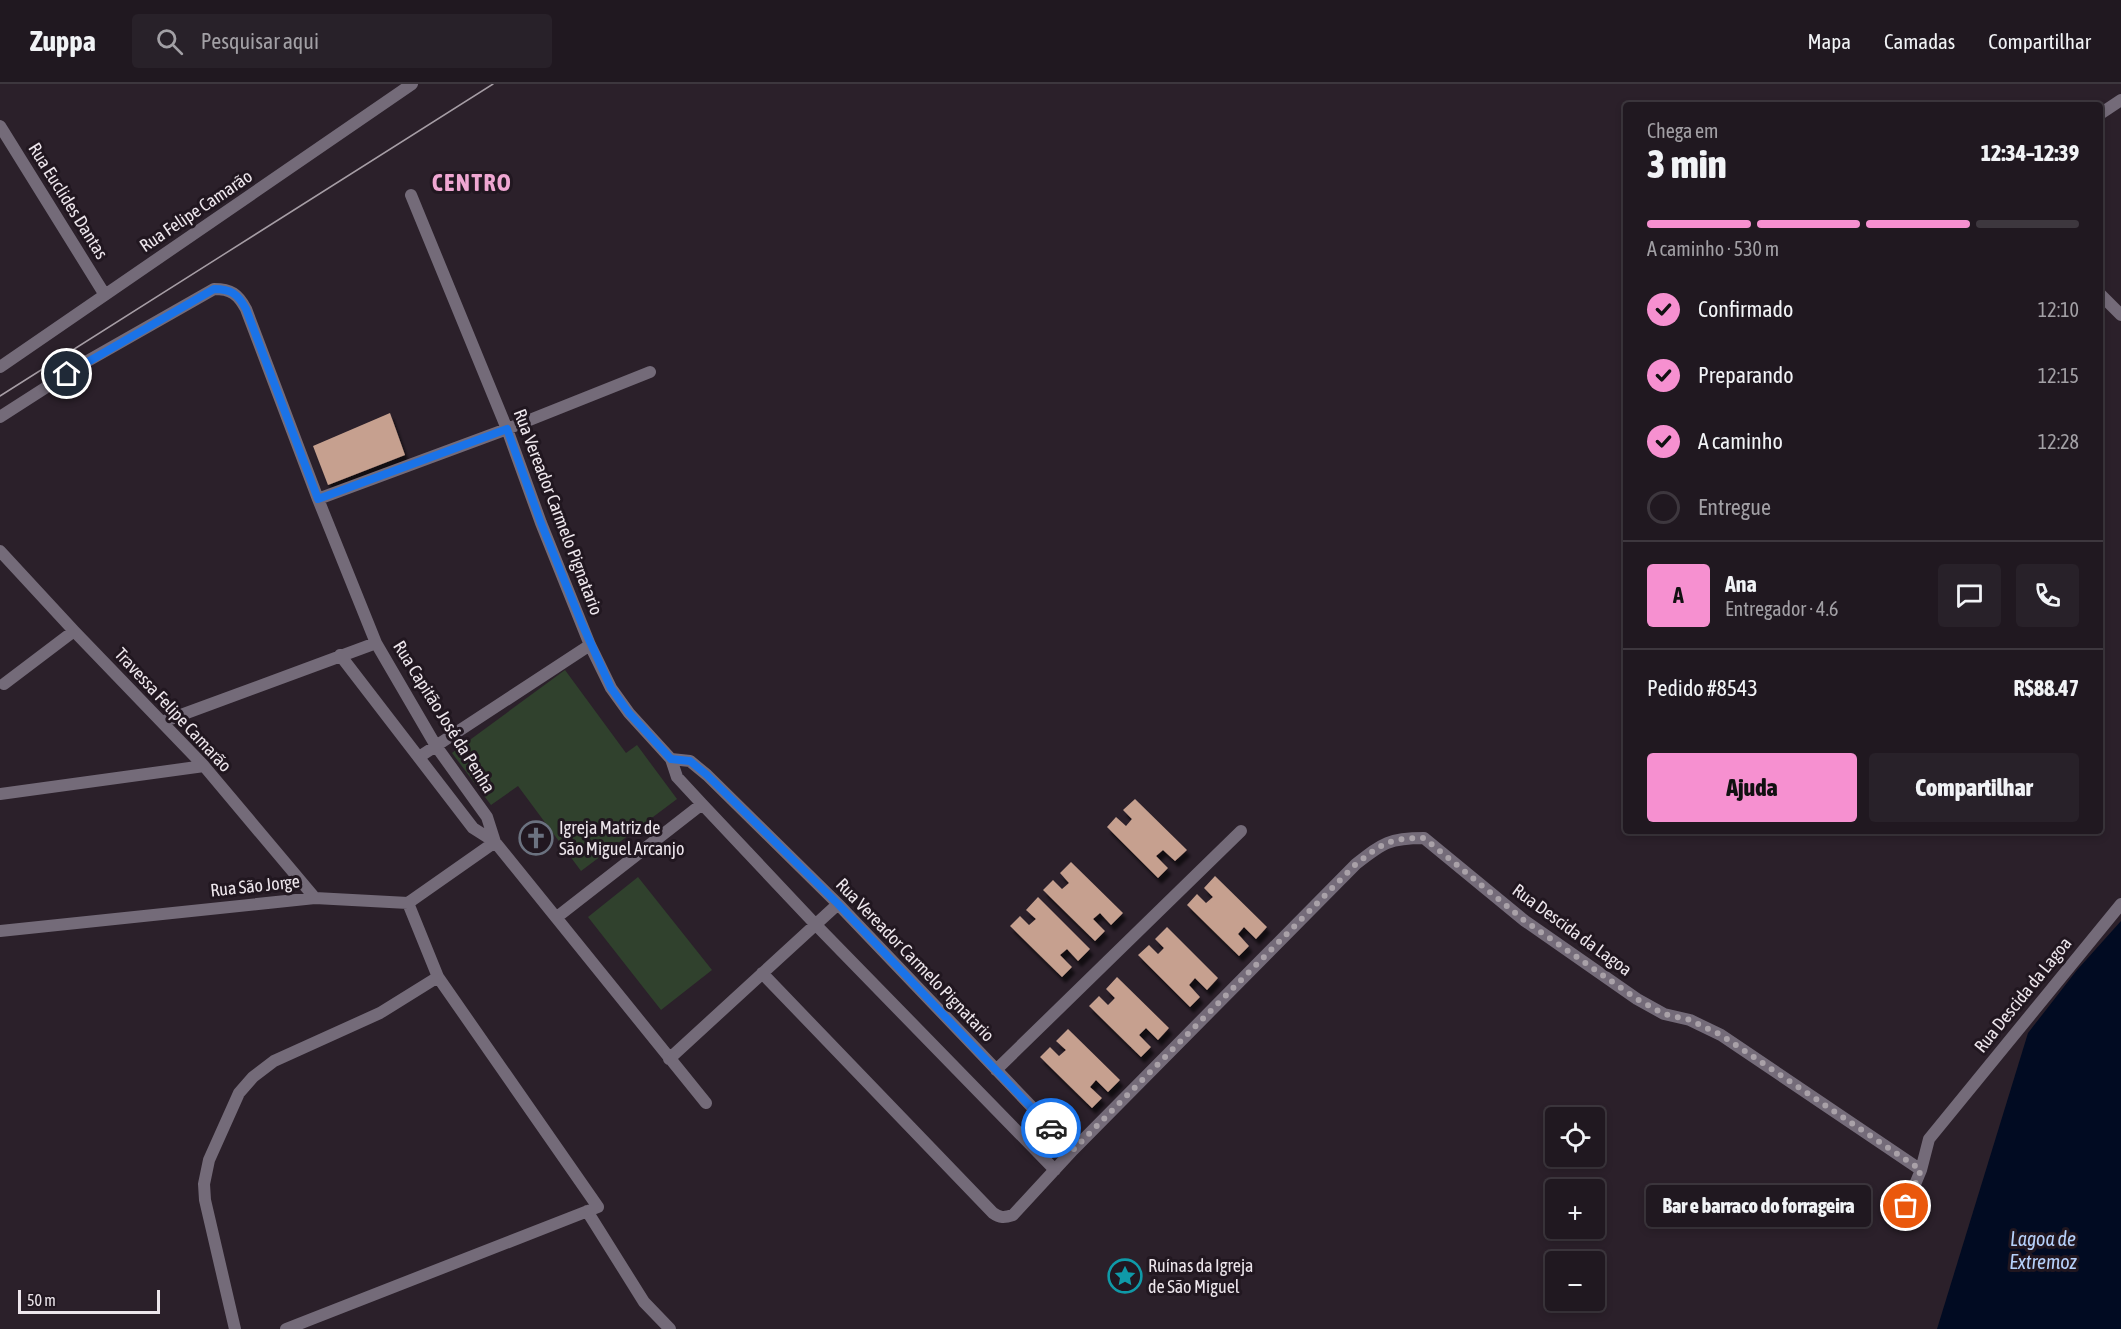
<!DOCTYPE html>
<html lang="pt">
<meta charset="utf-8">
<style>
:root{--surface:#201820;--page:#282129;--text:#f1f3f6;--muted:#a2a0a5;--line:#3d373e;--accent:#f690d0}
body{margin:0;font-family:"Asap Condensed",sans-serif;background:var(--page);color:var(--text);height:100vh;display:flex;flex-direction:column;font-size:22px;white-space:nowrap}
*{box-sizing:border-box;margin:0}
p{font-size:20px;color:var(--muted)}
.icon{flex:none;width:33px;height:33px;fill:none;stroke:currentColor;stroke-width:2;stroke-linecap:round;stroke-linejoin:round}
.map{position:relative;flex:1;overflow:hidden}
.side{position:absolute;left:1623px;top:18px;width:480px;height:732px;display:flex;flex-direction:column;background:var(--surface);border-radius:6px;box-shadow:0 3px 9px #0003,0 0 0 2px var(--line)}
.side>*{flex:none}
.tools{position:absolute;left:1545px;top:1023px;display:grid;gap:12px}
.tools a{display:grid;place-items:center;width:60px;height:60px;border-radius:6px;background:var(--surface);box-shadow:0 3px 9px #0003,0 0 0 2px var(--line);font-size:30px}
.scale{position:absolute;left:18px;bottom:15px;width:142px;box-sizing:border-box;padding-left:6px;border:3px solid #ede6ec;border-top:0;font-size:16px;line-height:21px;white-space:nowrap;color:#ede6ec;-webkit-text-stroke:4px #211720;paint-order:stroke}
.pin{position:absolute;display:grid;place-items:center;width:51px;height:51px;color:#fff;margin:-26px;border:3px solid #fff;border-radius:50%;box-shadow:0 2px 6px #0007}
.courier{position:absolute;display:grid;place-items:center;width:60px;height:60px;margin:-30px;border:4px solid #1a73e8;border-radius:50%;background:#fff;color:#222;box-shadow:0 2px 8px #0007}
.bubble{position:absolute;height:42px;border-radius:6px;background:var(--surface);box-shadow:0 3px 9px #0003,0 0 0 2px var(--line);font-size:20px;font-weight:800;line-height:42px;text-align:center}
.summary em{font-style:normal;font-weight:800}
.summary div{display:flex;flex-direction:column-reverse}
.summary{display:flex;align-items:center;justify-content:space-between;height:102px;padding:0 24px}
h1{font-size:39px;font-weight:800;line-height:45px}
.bar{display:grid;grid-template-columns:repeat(4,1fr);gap:9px 6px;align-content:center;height:72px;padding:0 24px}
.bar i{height:8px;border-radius:4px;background:var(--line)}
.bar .current{background:var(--accent)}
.bar p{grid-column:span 4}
.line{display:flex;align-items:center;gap:15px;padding:0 24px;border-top:2px solid var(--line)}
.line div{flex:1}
.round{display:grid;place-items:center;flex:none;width:63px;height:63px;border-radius:6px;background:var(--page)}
ol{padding:0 24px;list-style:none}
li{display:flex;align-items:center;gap:18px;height:66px}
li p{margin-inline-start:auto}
li .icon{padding:6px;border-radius:50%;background:var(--accent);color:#111;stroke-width:4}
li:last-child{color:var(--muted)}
li i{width:33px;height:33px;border:3px solid var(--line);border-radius:50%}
.action{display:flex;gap:12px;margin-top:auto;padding:12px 24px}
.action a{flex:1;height:69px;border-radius:6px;background:var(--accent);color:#111;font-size:24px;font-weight:800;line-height:69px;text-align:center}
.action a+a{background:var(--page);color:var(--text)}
header{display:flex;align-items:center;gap:36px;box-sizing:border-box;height:84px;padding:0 30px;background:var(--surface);border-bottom:2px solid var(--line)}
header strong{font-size:28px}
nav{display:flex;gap:33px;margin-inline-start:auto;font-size:21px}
.search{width:420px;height:54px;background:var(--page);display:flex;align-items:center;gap:15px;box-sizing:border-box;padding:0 21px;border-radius:6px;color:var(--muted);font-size:22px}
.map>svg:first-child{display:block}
.green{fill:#30412d}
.water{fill:#010b22}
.building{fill:#c6a08f;filter:url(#shadow)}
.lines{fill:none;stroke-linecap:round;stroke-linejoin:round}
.minor{stroke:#746b79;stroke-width:12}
.tram{stroke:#a69da5;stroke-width:1.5}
.done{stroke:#a9a1a8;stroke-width:6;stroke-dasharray:0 10.8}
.route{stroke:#1a73e8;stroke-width:8}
.labels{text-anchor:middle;stroke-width:6;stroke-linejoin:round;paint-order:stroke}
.street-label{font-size:18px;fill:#ede6ec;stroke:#211720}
.poi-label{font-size:18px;fill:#ede6ec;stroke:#211720;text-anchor:start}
.water-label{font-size:20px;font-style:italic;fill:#b6d1fa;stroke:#211720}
.district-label{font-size:24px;font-weight:bold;letter-spacing:1.5px;fill:#efa7d2;stroke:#211720}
</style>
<header>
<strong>Zuppa</strong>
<div class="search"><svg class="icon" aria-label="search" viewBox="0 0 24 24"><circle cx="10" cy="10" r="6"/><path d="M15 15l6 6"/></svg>Pesquisar aqui</div>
<nav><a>Mapa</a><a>Camadas</a><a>Compartilhar</a></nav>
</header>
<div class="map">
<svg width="2121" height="1245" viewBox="0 0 2121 1245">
<defs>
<filter id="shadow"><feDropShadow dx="3.5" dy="6" stdDeviation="1.5" flood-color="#0009"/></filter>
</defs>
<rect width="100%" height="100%" fill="#2b202a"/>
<path class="green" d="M565,586L626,669L637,661L677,715L581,787L518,702L491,721L452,669Z
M638,793L712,886L661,926L588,833Z"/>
<path class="water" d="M2121,837V1245H1937L2028,949L2077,886Z"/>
<path class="building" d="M390,329L405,371L328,401L313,362Z
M1135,715L1187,766L1175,777L1163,766L1156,772L1168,784L1158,794L1107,743L1116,733L1126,742L1132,735L1123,726Z
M1071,778L1123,829L1111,841L1100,829L1093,835L1105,847L1095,857L1043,806L1053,796L1062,805L1069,799L1060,789Z
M1215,792L1267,843L1256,855L1244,843L1238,850L1249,862L1239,872L1187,821L1197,810L1206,819L1213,813L1204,804Z
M1038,813L1090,865L1078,877L1067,865L1060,871L1072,883L1062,893L1010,842L1020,832L1029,841L1036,835L1026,826Z
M1167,843L1218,894L1207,906L1195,894L1189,901L1200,913L1190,923L1138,871L1149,861L1158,870L1164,864L1155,855Z
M1117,893L1169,944L1158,956L1146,944L1139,951L1151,963L1141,973L1089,922L1099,912L1108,921L1115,914L1106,905Z
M1068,945L1120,996L1108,1008L1096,996L1090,1003L1102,1014L1092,1024L1040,973L1050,963L1059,972L1066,966L1056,957Z"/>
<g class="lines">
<path class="minor" d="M2100,30L2121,16
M0,42L105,211
M411,111L507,345L541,439L590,561L611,604L629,629L671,675L677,693L702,720L816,841L1055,1086
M2100,210L2121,231
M0,283L412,0
M0,333L84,279L214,205C231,205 238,210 246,225L318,415L376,559L436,662L487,733L495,758L706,1019
M318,415L507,345L650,288
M0,467L74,547L204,682L315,814
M4,600L74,547
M162,638L376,559
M419,673L590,561
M671,675L690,677L707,691L838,820L1073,1066
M0,710L204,682
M557,833L702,720
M0,847L315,814L408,819L495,758L473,744L340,571
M762,889L993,1129C1000,1134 1004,1134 1013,1131L1073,1066L1356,780C1383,759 1389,754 1424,754L1525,837L1637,915L1664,930L1690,936L1721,951L1921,1086
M669,975L838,820
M996,986L1241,747
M1906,1122L1921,1086L1929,1055L2121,820
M587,1127L644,1218L670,1245
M235,1245L205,1116L204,1100L209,1076L239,1009L253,993L274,977L380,929L438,893
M286,1245L598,1123L438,893L408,819"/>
<path class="tram" d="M0,312L493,0"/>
</g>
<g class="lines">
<path class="done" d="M1051,1044L1073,1066L1356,780C1383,759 1389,754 1424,754L1525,837L1637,915L1664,930L1690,936L1721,951L1921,1086L1906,1122"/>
<path class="route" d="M67,290L214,205C231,205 238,210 246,225L318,415L507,345L541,439L582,540L611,604L629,629L671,675L690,677L707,691L838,820L1051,1044"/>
</g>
<defs>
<g id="church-ring" transform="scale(1.725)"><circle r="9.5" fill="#211720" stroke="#6b7280" stroke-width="1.5"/><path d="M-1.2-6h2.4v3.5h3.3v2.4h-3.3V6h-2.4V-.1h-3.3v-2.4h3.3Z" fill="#6b7280"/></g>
<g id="sight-ring" transform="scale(1.725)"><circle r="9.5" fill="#211720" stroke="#0f9aa8" stroke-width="1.5"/><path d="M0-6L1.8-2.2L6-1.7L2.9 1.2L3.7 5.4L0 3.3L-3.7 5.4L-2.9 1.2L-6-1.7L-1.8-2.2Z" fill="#0f9aa8"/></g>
</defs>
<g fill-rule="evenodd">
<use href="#church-ring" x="536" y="754"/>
<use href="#sight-ring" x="1125" y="1192"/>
</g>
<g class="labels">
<g class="street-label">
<text transform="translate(68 117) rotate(58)" y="6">Rua Euclides Dantas</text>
<text transform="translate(196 127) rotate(-34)" y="6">Rua Felipe Camarão</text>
<text transform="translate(558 428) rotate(69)" y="6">Rua Vereador Carmelo Pignatario</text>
<text transform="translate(173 626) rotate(47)" y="6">Travessa Felipe Camarão</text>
<text transform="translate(444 633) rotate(58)" y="6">Rua Capitão José da Penha</text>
<text transform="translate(255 802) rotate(-6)" y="6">Rua São Jorge</text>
<text transform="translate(1572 846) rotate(36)" y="6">Rua Descida da Lagoa</text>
<text transform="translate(915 876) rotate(46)" y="6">Rua Vereador Carmelo Pignatario</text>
<text transform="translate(2023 911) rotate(-51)" y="6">Rua Descida da Lagoa</text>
</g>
<g class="poi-label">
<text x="559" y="750">Igreja Matriz de<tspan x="559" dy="21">São Miguel Arcanjo</tspan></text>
<text x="1148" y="1188">Ruínas da Igreja<tspan x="1148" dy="21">de São Miguel</tspan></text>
</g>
<g class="water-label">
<text x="2043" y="1162">Lagoa de<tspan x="2043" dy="23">Extremoz</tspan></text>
</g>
<g class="district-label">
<text x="472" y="107">CENTRO</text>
</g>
</g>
</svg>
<div class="tools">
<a><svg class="icon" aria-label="locate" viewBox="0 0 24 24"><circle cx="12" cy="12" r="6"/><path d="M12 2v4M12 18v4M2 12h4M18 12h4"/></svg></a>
<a>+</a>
<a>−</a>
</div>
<div class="scale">50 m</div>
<div class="pin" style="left:1906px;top:1122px;background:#ea580c"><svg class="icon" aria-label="bag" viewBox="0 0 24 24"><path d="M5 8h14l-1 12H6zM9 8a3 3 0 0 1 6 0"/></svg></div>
<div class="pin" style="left:67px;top:290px;background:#1f2937"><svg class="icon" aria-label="home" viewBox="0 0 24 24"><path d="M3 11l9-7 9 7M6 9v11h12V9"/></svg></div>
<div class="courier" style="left:1051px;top:1044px"><svg class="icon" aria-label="car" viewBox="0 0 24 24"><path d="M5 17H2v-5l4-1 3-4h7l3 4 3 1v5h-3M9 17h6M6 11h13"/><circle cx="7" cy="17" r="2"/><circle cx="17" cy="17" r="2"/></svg></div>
<div class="bubble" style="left:1646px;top:1101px;width:225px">Bar e barraco do forrageira</div>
<section class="side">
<div class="summary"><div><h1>3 min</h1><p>Chega em</p></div><em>12:34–12:39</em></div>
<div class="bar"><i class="current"></i><i class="current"></i><i class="current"></i><i></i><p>A caminho · 530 m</p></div>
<ol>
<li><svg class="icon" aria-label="check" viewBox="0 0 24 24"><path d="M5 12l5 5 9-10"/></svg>Confirmado<p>12:10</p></li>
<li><svg class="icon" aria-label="check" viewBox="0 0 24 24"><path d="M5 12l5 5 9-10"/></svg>Preparando<p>12:15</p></li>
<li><svg class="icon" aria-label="check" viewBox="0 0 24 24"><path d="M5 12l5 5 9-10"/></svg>A caminho<p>12:28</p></li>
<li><i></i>Entregue</li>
</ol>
<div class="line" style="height:108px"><b class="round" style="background:var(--accent);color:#111">A</b><div><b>Ana</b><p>Entregador · 4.6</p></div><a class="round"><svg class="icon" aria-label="chat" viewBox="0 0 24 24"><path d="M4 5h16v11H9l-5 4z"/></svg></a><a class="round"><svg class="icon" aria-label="phone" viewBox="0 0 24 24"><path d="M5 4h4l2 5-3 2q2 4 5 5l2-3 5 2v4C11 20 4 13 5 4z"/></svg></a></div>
<div class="line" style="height:78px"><div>Pedido #8543</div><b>R$88.47</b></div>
<div class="action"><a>Ajuda</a><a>Compartilhar</a></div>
</section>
</div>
